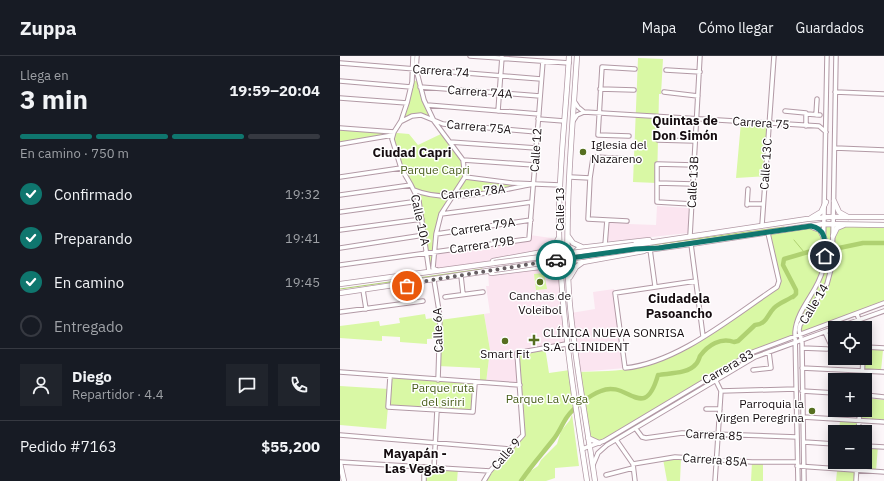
<!DOCTYPE html>
<html lang="es">
<meta charset="utf-8">
<style>
:root{--surface:#171b24;--page:#20242c;--text:#f1f3f6;--muted:#9ea1a6;--line:#363941;--accent:#0f766e}
body{margin:0;font-family:"IBM Plex Sans",sans-serif;background:var(--page);color:var(--text);height:100vh;display:flex;flex-direction:column;font-size:15px;white-space:nowrap}
*{box-sizing:border-box;margin:0}
p{font-size:13px;color:var(--muted)}
.icon{flex:none;width:22px;height:22px;fill:none;stroke:currentColor;stroke-width:2;stroke-linecap:round;stroke-linejoin:round}
.map{position:relative;flex:1;overflow:hidden}
.drawer{display:flex;flex-direction:column;background:var(--surface);width:340px}
.drawer>*{flex:none}
.tools{position:absolute;left:488px;top:265px;display:grid;gap:8px}
.tools a{display:grid;place-items:center;width:44px;height:44px;border-radius:0px;background:var(--surface);box-shadow:0 2px 10px #0003;font-size:20px}
.pin{position:absolute;display:grid;place-items:center;width:34px;height:34px;color:#fff;margin:-17px;border:2px solid #fff;border-radius:50%;box-shadow:0 1px 4px #0007}
.courier{position:absolute;display:grid;place-items:center;width:40px;height:40px;margin:-20px;border:3px solid #0f766e;border-radius:50%;background:#fff;color:#222;box-shadow:0 1px 5px #0007}
.headline em{font-style:normal;font-weight:800}
.headline div{display:flex;flex-direction:column-reverse}
.headline{display:flex;align-items:center;justify-content:space-between;height:68px;padding:0 20px}
h1{font-size:26px;font-weight:800;line-height:30px}
.bar{display:grid;grid-template-columns:repeat(4,1fr);gap:6px 4px;align-content:center;height:48px;padding:0 20px}
.bar i{height:5px;border-radius:3px;background:var(--line)}
.bar .on{background:var(--accent)}
.bar p{grid-column:span 4}
.line{display:flex;align-items:center;gap:10px;padding:0 20px;border-top:1px solid var(--line)}
.line div{flex:1}
.round{display:grid;place-items:center;flex:none;width:42px;height:42px;border-radius:0px;background:var(--page)}
ol{padding:0 20px;list-style:none}
li{display:flex;align-items:center;gap:12px;height:44px}
li p{margin-inline-start:auto}
li .icon{padding:4px;border-radius:50%;background:var(--accent);color:#fff;stroke-width:4}
li:last-child{color:var(--muted)}
li i{width:22px;height:22px;border:2px solid var(--line);border-radius:50%}
header{display:flex;align-items:center;gap:24px;box-sizing:border-box;height:56px;padding:0 20px;background:var(--surface);border-bottom:1px solid var(--line)}
header strong{font-size:19px}
nav{display:flex;gap:22px;margin-inline-start:auto;font-size:14px}
main{display:flex;flex:1;min-height:0}
.map>svg:first-child{display:block}
.built{fill:#fbe5f0}
.green{fill:#d9f8a5}
.lines{fill:none;stroke-linecap:round;stroke-linejoin:round}
.stream{stroke:#afd171;stroke-width:1}
.river{stroke:#afd171;stroke-width:4.5}
.minor-casing{stroke:#b299a5;stroke-width:5.5}
.major-casing{stroke:#b299a5;stroke-width:6}
.minor{stroke:#fff;stroke-width:3.5}
.major{stroke:#fff;stroke-width:4.5}
.major-bridge-casing{stroke:#b299a5;stroke-width:6;stroke-linecap:butt}
.major-bridge{stroke:#fff;stroke-width:4.5}
.done{stroke:#665e62;stroke-width:4;stroke-dasharray:0 7.2}
.route{stroke:#0f766e;stroke-width:5}
.poi-dot{fill:#566f20;stroke:#fff;stroke-width:1.5}
.labels{text-anchor:middle;stroke-width:3;stroke-linejoin:round;paint-order:stroke}
.street-label{font-size:12px;fill:#150c10;stroke:#fff}
.poi-label{font-size:12px;fill:#150c10;stroke:#fff;text-anchor:start}
.park-label{font-size:12px;fill:#4a5f1c;stroke:#fff}
.neighbourhood-label{font-size:13px;font-weight:bold;fill:#150c10;stroke:#fff}
</style>
<header>
<strong>Zuppa</strong>
<nav><a>Mapa</a><a>Cómo llegar</a><a>Guardados</a></nav>
</header>
<main>
<section class="drawer">
<div class="headline"><div><h1>3 min</h1><p>Llega en</p></div><em>19:59–20:04</em></div>
<div class="bar"><i class="on"></i><i class="on"></i><i class="on"></i><i></i><p>En camino · 750 m</p></div>
<ol>
<li><svg class="icon" aria-label="check" viewBox="0 0 24 24"><path d="M5 12l5 5 9-10"/></svg>Confirmado<p>19:32</p></li>
<li><svg class="icon" aria-label="check" viewBox="0 0 24 24"><path d="M5 12l5 5 9-10"/></svg>Preparando<p>19:41</p></li>
<li><svg class="icon" aria-label="check" viewBox="0 0 24 24"><path d="M5 12l5 5 9-10"/></svg>En camino<p>19:45</p></li>
<li><i></i>Entregado</li>
</ol>
<div class="line" style="height:72px"><a class="round"><svg class="icon" aria-label="person" viewBox="0 0 24 24"><circle cx="12" cy="8" r="4"/><path d="M4 21q1-7 8-7t8 7"/></svg></a><div><b>Diego</b><p>Repartidor · 4.4</p></div><a class="round"><svg class="icon" aria-label="chat" viewBox="0 0 24 24"><path d="M4 5h16v11H9l-5 4z"/></svg></a><a class="round"><svg class="icon" aria-label="phone" viewBox="0 0 24 24"><path d="M5 4h4l2 5-3 2q2 4 5 5l2-3 5 2v4C11 20 4 13 5 4z"/></svg></a></div>
<div class="line" style="height:52px"><div>Pedido #7163</div><b>$55,200</b></div>
</section>
<div class="map">
<svg width="544" height="425" viewBox="0 0 544 425">
<rect width="100%" height="100%" fill="#fcf6f9"/>
<path class="built" d="M317,150L349,152L348,177L266,186L267,164L288,165L289,168L316,169Z
M190,179L218,183L212,193L154,205L95,213L93,196L189,183Z
M208,210L220,218L226,288L178,296L180,329L146,327L150,294L144,258L150,257L146,230H149L148,217Z
M274,233L285,312L239,316L231,257L255,253L253,236Z"/>
<path class="green" d="M298,2L323,3L321,38H319L317,127L293,126Z
M74,24L78,26L94,65L77,59L61,65Z
M401,66L429,67L426,120L396,122Z
M0,72L69,78L78,89L103,77L123,104L125,121L172,127L173,131L111,140L101,158L92,208H90L79,145L61,112L53,80L0,88Z
M483,168L544,169V247L422,292L259,387L250,384L239,316C257,315 279,316 297,311C350,296 394,259 439,228L428,177Z
M204,217L207,233L196,234L194,218Z
M85,258L86,263L100,261V264L144,258L150,294L146,327H140V312L98,310L100,282L87,283V288L60,286V281L42,280V285L0,282V270L39,265L40,270L60,267L59,262Z
M205,291L209,317L230,314L235,352L228,359L213,384L186,418L198,410L201,404L217,388L221,375L230,364L232,358L239,410L215,412V422L206,425H185V419L181,425H144L150,415L183,379L176,299Z
M525,293L543,294L541,315L524,313Z
M50,321L135,327L133,356L48,351L46,373L0,369V330L49,333Z
M525,342L544,344V364L520,362L521,354H525Z
M500,365L518,366L517,376H499Z
M525,390H538L536,415L517,414V406H525Z
M341,402L340,425H327L323,403Z
M412,406H423V425H411Z
M84,411L118,413L117,425H84Z
M497,415L515,416L514,425H496Z"/>
<g class="lines">
<path class="stream" d="M454,184L464,196
M312,189L444,171
M0,233L142,213"/>
<path class="river" d="M453,241L456,238V234L443,209L444,203L475,194L499,192L523,187H544
M181,425C191,410 202,398 213,384C219,377 222,368 227,361C234,351 250,339 261,335C287,323 304,368 318,319C329,317 348,318 356,308C358,306 359,303 360,300C368,289 381,281 394,286L398,285L415,269C427,268 427,259 434,252C439,247 446,245 452,241"/>
<g class="minor-casing">
<path id="minor" d="M73,0L72,26L67,47L61,65L54,76L52,83L61,112L71,129L79,145L89,215
M77,0L76,13L84,44L94,65L123,104L125,121L101,158L96,178L93,212L97,214
M130,0L229,7
M0,7L201,23
M326,14L360,16
M0,25L71,31
M80,31L200,40
M260,33L294,34
M324,36L358,40
M495,36L544,38
M0,42L67,47
M234,45L238,51L244,56
M87,49L199,58
M158,55L162,1
M445,55L466,57V70
M467,58L480,59
M476,59L477,43
M198,63L224,65
M62,65L72,60L81,59L103,68L197,76
M233,65L237,59L244,56L479,70L486,76
M0,72L54,76
M289,80L258,79L262,11L295,13
M318,84L355,85
M110,86L196,92
M0,88L53,79
M495,92L544,94
M123,104L195,109
M0,121L61,112
M125,121L172,127L220,129
M230,121L250,122
M317,127L353,128
M74,134C107,148 158,135 193,128
M0,139L71,129
M352,148L317,146V108L354,109
M407,148H423
M407,149L408,133
M0,156L79,145
M101,158L192,146
M287,165L248,163L250,122L253,102L256,101L289,103
M422,169L434,0
M0,174L82,163
M96,178L191,164
M350,180L360,0
M351,188L363,280
M265,189L267,164
M0,192L84,179
M310,193L315,230
M0,209L189,183L203,5
M121,220L123,238
M94,224L100,261L98,324
M356,225L275,237L285,312C338,307 393,260 437,231L439,225L428,177
M67,228L69,247
M23,234L26,253
M105,241L143,236
M0,256L83,245
M517,258L522,272
M496,272L544,255
M485,276L490,287L495,288
M525,291L544,292
M462,292L487,293
M462,312L544,316
M413,314L431,312L429,296
M0,316L180,329
M50,321L48,351L133,356L135,327
M522,324L523,302
M381,335L456,333
M462,335L495,337
M525,339L544,341
M366,353H380
M463,361L544,366
M296,373L302,381L306,382L342,377L457,381
M518,376L520,354
M0,379L170,393
M277,385L293,408L295,425
M464,386L495,388
M525,390L544,391
M242,393L264,385L413,296L544,247
M0,406L150,415
M293,408L335,401L412,406H457
M253,409L258,397L267,389L415,301L495,272
M457,410L544,416
M94,412L97,354
M266,419L293,412
M84,425V411
M144,425L150,415L183,379L177,297L226,288
M375,425L381,335L376,325
M458,425L455,276C457,252 478,236 483,213L487,0
M464,425L462,287L459,274L460,269L487,228L491,213L493,178L496,0
M516,425L517,406"/>
</g>
<g class="major-casing">
<path id="major" d="M229,0C226,59 218,117 219,175C221,259 234,342 247,425
M237,0C232,79 224,160 229,239C234,301 246,363 255,425
M494,145L499,156L508,161
M471,162L481,156L486,146
M472,171L480,174L485,184
M228,180L233,187L242,191
M493,180L497,172L504,169
M294,189L467,163L489,161H544
M295,193L307,194L351,188L483,168L544,169
M153,205L208,195L215,191L218,183
M243,206L239,205L235,201V196L239,192L309,184
M151,217L208,210L216,214L221,220
M230,221L236,211L243,206L304,195
M0,228L154,207
M0,237L154,214
M248,382L259,387
M0,407L4,425"/>
</g>
<use href="#minor" class="minor"/>
<use href="#major" class="major"/>
<g class="major-bridge-casing">
<path id="major-bridge" d="M154,207L294,189
M154,214L295,193"/>
</g>
<use href="#major-bridge" class="major-bridge"/>
</g>
<g class="lines">
<path class="done" d="M67,230V228L216,204"/>
<path class="route" d="M216,204L295,193L319,192L471,170C487,173 485,187 485,200"/>
</g>
<g class="poi-dot">
<circle cx="243" cy="96" r="4"/>
<circle cx="200" cy="226" r="4"/>
<path d="M192 278h4v4h4v4h-4v4h-4v-4h-4v-4h4z"/>
<circle cx="165" cy="285" r="4"/>
<circle cx="472" cy="355" r="4"/>
</g>
<g class="labels">
<g class="street-label">
<text transform="translate(101 15) rotate(4)" y="4">Carrera 74</text>
<text transform="translate(140 36) rotate(4)" y="4">Carrera 74A</text>
<text transform="translate(421 67) rotate(4)" y="4">Carrera 75</text>
<text transform="translate(139 71) rotate(5)" y="4">Carrera 75A</text>
<text transform="translate(196 94) rotate(-86)" y="4">Calle 12</text>
<text transform="translate(426 108) rotate(-86)" y="4">Calle 13C</text>
<text transform="translate(353 126) rotate(-87)" y="4">Calle 13B</text>
<text transform="translate(133 136) rotate(-6)" y="4">Carrera 78A</text>
<text transform="translate(220 153) rotate(-90)" y="4">Calle 13</text>
<text transform="translate(80 164) rotate(78)" y="4">Calle 10A</text>
<text transform="translate(143 171) rotate(-9)" y="4">Carrera 79A</text>
<text transform="translate(142 189) rotate(-8)" y="4">Carrera 79B</text>
<text transform="translate(474 248) rotate(-59)" y="4">Calle 14</text>
<text transform="translate(98 274) rotate(-92)" y="4">Calle 6A</text>
<text transform="translate(388 311) rotate(-30)" y="4">Carrera 83</text>
<text transform="translate(374 379) rotate(3)" y="4">Carrera 85</text>
<text transform="translate(166 398) rotate(-49)" y="4">Calle 9</text>
<text transform="translate(375 404) rotate(4)" y="4">Carrera 85A</text>
</g>
<g class="poi-label">
<text x="251" y="93">Iglesia del<tspan x="251" dy="14">Nazareno</tspan></text>
<text x="200" y="244" text-anchor="middle">Canchas de<tspan x="200" dy="14">Voleibol</tspan></text>
<text x="203" y="281">CLÍNICA NUEVA SONRISA<tspan x="203" dy="14">S.A. CLINIDENT</tspan></text>
<text x="165" y="302" text-anchor="middle">Smart Fit</text>
<text x="464" y="352" text-anchor="end">Parroquia la<tspan x="464" dy="14">Virgen Peregrina</tspan></text>
</g>
<g class="park-label">
<text x="95" y="118">Parque Capri</text>
<text x="103" y="336">Parque ruta<tspan x="103" dy="14">del siriri</tspan></text>
<text x="207" y="347">Parque La Vega</text>
</g>
<g class="neighbourhood-label">
<text x="345" y="69">Quintas de<tspan x="345" dy="15">Don Simón</tspan></text>
<text x="72" y="101">Ciudad Capri</text>
<text x="339" y="247">Ciudadela<tspan x="339" dy="15">Pasoancho</tspan></text>
<text x="75" y="402">Mayapán -<tspan x="75" dy="15">Las Vegas</tspan></text>
</g>
</g>
</svg>
<div class="tools">
<a><svg class="icon" aria-label="locate" viewBox="0 0 24 24"><circle cx="12" cy="12" r="6"/><path d="M12 2v4M12 18v4M2 12h4M18 12h4"/></svg></a>
<a>+</a>
<a>−</a>
</div>
<div class="pin" style="left:67px;top:230px;background:#ea580c"><svg class="icon" aria-label="bag" viewBox="0 0 24 24"><path d="M5 8h14l-1 12H6zM9 8a3 3 0 0 1 6 0"/></svg></div>
<div class="pin" style="left:485px;top:200px;background:#1f2937"><svg class="icon" aria-label="home" viewBox="0 0 24 24"><path d="M3 11l9-7 9 7M6 9v11h12V9"/></svg></div>
<div class="courier" style="left:216px;top:204px"><svg class="icon" aria-label="car" viewBox="0 0 24 24"><path d="M5 17H2v-5l4-1 3-4h7l3 4 3 1v5h-3M9 17h6M6 11h13"/><circle cx="7" cy="17" r="2"/><circle cx="17" cy="17" r="2"/></svg></div>
</div>
</main>
